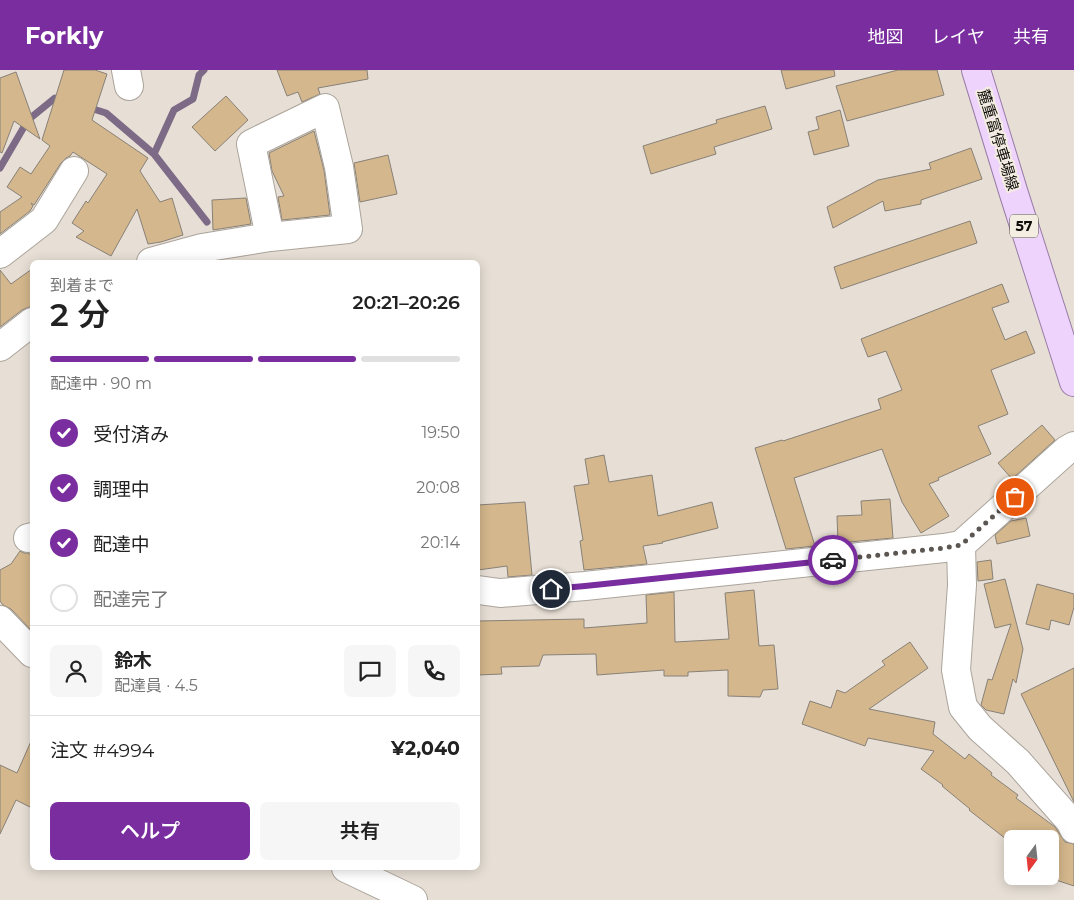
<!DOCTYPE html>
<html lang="ja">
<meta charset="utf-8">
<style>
:root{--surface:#fff;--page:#f6f6f6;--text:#222;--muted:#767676;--line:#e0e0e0;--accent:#792d9e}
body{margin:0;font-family:Montserrat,"Noto Sans JP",sans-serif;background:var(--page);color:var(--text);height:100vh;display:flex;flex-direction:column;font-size:19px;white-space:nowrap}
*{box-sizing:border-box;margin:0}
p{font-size:16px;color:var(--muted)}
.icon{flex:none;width:28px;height:28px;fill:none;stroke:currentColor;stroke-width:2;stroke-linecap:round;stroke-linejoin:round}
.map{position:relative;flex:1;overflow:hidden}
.sheet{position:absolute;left:30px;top:190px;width:450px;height:610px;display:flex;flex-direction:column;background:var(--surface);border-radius:8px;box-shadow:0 2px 12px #0003}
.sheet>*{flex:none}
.needle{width:32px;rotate:195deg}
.buttons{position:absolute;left:1004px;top:760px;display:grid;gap:10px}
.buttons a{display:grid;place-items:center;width:55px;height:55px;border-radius:8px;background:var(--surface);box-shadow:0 2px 12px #0003;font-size:25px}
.pin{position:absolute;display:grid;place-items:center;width:42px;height:42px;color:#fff;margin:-21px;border:2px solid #fff;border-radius:50%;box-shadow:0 1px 5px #0007}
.courier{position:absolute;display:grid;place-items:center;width:50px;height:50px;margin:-25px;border:4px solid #792d9e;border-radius:50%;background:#fff;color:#222;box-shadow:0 1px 6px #0007}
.overview em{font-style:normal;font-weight:600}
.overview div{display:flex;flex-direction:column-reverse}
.overview{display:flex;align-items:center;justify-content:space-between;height:85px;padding:0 20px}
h1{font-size:32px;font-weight:600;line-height:38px}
.bar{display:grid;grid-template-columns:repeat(4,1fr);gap:8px 5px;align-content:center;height:60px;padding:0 20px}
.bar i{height:6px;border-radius:4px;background:var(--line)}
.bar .active{background:var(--accent)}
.bar p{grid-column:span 4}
.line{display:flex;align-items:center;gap:12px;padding:0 20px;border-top:1px solid var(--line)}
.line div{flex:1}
.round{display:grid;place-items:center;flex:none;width:52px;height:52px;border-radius:8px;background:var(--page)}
ol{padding:0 20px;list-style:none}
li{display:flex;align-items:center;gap:15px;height:55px}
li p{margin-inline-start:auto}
li .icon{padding:5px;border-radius:50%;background:var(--accent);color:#fff;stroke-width:4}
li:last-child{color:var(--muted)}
li i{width:28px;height:28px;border:2px solid var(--line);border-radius:50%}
.primary-button{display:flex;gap:10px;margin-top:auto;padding:10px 20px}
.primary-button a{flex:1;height:58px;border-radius:8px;background:var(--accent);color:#fff;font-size:20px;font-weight:600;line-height:58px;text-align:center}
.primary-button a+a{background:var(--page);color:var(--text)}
header{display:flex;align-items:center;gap:30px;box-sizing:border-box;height:70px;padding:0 25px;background:var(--accent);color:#fff}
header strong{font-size:24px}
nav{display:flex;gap:28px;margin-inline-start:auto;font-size:18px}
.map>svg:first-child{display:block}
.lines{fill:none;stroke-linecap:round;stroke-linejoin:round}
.stream{stroke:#7d6a86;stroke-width:7}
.building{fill:#d4b78c;stroke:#888178}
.minor-casing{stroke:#aba49b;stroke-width:30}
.major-casing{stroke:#987ca7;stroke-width:30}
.minor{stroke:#fff;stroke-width:28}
.major{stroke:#eed4fd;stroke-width:28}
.done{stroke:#5b5651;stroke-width:5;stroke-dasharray:0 9}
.route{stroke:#792d9e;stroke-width:6}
.labels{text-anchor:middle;stroke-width:4;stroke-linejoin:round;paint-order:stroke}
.shield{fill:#f4ede2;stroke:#54504b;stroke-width:1}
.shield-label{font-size:14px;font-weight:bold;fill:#0f0d0a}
.street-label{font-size:15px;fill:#0f0d0a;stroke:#f4ede2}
</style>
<header>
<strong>Forkly</strong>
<nav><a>地図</a><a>レイヤ</a><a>共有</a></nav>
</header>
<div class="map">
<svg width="1074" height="830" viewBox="0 0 1074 830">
<rect width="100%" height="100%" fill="#e7dfd5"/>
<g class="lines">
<path class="stream" d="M87,37L106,43L154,84L174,40L193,29L199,5L204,0
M154,84L207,152
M0,98L28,50L55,28L62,30"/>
</g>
<path class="building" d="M64,0H95L107,4L92,50L148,88L140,101L160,132L172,128L183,165L161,172L148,174L137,139L111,186L76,167L84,161L72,153L86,131L88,133L107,104L73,82L70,86L66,88L61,93L34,135L31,133L33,136L30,141L0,164V142L22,127L7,117L20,97L31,104L50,76L42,70Z
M277,0H367L368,9L318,18L320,24L302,32L298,22L287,26Z
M781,0H834L835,6L786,19Z
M898,0H937L944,25L847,51L836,16Z
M16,2L40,69L14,51L2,83L0,82V8Z
M226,26L248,50L215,81L192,57Z
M765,36L772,59L714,77L716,84L651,104L643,76L717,53L716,50Z
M840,40L849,76L814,85L808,62L819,59L816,47Z
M314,61L324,100L330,145L282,150L278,127L284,126L272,101L269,83Z
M971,78L982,109L921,130V134L885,141L883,131L833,158L827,137L878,110L931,99L929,93Z
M388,85L397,124L360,132L354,93Z
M246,128L251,154L213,160L212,130Z
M970,151L977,173L841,219L834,197Z
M32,199V237H29L22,240L0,257V200L11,214Z
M1002,214L1009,232L992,238L1005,270L1026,261L1035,283L991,300L1008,344L978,356L991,384L938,408L939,410L929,414L949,446L921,463L902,432L882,379L794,408L815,476L786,479L755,378L782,370L783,371L881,339L878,329L902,320L886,281L868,287L861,269Z
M1042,355L1055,370L1012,409L998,393Z
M604,385L609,412L652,405L658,446L712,432L718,458L662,472L663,473L643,476L647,494L584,500L580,471L583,470L574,416L589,414L585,389Z
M890,429L893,468L838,473L837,446L862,445L861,431Z
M525,432L532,505L508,507L507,496L478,500V435Z
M1026,448L1030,466L997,474L995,465L1011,451Z
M20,481L24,483H28L32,486V561L11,539L3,535L0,531V500L11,494Z
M991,490L993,509L978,511L977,492Z
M1005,509L1023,579L1016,613L1013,609L1004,644L986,640L981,635L988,609L992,610L1011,554L995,558L984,514Z
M1037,514L1074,524V537L1069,555L1051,550L1049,560L1026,554Z
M754,520L759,576L774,575L778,619L763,620L760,627L728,626V600L688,602V606H664V600L597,605L596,584L543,585L539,596L501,597L502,604L478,605V551L584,549V558L647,553L646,525L674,522L675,572L729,569L725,523Z
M910,572L928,598L869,639L935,652L933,664L965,689L969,684L992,703L991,705L1018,725L1016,728L1055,757L1065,772L1074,774V816L1050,808V769H1006L969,740L970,739L942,716L943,715L921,699L934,681L868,668L865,676L802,654L810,631L831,638L837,620L845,623L885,595L882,591Z
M1074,598V732L1021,624Z
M32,669V738L16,730L0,764V695L17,703Z"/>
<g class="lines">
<g class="minor-casing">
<path id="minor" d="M126,0L129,16
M0,184L44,150L74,101
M151,192L202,178L270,167L348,159L339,97L325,38L251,74L270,167
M0,277L32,252
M28,468L32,467
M961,475L962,515L956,600L963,637L980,658L1018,692L1070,751L1074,759
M478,520L500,523L585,516L944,478L961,475L1067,380L1074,376
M0,550L32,583
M346,798L413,830"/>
</g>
<g class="major-casing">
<path id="major" d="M976,0L1014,124L1074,312"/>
</g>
<use href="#minor" class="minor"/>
<use href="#major" class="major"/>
</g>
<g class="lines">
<path class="done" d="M833,490L944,478L961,475L1015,427"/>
<path class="route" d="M551,519L585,516L833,490"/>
</g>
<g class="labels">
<rect class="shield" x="1010" y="144.5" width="28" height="23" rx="4"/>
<g class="shield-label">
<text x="1024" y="161">57</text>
</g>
<g class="street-label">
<text transform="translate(998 70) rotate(73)" y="5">麓重富停車場線</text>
</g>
</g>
</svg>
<div class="buttons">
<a><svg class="needle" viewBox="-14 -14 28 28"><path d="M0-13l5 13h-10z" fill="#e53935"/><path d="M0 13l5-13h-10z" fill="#767676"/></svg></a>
</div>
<div class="pin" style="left:1015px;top:427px;background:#ea580c"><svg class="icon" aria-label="bag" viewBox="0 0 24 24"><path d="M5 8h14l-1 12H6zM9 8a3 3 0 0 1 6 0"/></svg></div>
<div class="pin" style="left:551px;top:519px;background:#1f2937"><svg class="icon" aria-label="home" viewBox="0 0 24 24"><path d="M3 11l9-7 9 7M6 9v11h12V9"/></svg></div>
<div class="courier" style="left:833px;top:490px"><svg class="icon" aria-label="car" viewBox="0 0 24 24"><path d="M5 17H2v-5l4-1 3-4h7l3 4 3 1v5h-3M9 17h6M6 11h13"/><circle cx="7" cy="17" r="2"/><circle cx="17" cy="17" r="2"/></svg></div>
<section class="sheet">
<div class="overview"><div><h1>2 分</h1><p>到着まで</p></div><em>20:21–20:26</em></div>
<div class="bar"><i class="active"></i><i class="active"></i><i class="active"></i><i></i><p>配達中 · 90 m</p></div>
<ol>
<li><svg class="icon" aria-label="check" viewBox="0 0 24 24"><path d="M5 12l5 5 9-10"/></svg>受付済み<p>19:50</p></li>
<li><svg class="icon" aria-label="check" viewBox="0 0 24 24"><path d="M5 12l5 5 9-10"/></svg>調理中<p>20:08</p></li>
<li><svg class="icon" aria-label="check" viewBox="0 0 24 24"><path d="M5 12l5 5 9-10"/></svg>配達中<p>20:14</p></li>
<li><i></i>配達完了</li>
</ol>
<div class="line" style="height:90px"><a class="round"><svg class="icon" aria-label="person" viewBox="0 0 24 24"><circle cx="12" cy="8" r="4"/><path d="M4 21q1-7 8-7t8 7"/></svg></a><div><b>鈴木</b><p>配達員 · 4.5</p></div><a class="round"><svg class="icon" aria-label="chat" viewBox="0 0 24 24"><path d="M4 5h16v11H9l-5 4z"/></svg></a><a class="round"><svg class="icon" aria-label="phone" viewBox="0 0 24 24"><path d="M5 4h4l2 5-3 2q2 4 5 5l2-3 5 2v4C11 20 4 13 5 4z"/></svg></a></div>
<div class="line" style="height:65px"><div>注文 #4994</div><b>¥2,040</b></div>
<div class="primary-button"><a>ヘルプ</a><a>共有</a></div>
</section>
</div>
